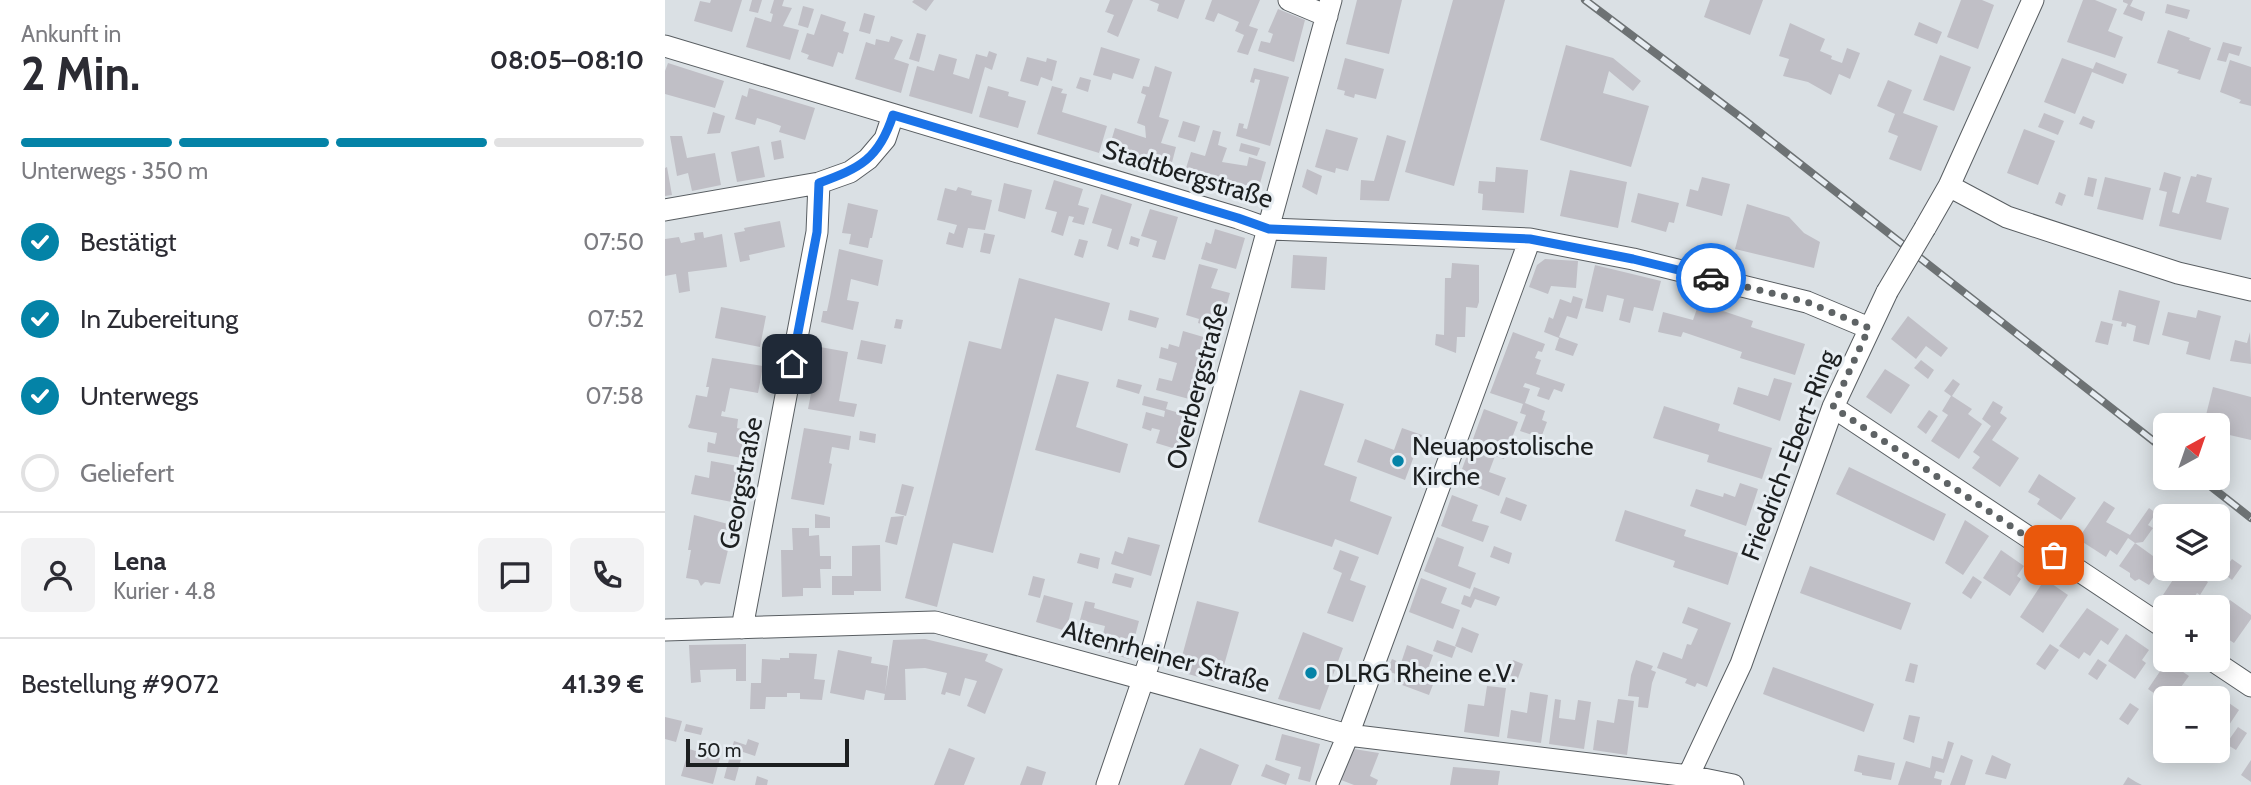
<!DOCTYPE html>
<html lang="de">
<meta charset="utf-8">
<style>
:root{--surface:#fff;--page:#f2f2f3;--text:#2b2b33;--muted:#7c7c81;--line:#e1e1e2;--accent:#0483a7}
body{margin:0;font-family:Cabin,sans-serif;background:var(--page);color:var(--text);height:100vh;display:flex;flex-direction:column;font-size:26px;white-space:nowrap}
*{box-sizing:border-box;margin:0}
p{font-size:23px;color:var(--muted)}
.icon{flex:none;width:38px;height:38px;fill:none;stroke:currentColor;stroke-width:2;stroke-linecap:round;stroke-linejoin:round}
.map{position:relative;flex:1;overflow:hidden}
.panel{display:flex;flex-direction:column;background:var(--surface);width:665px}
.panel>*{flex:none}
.needle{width:46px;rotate:40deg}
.controls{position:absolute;left:1488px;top:413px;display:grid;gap:14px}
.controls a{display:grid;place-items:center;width:77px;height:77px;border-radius:10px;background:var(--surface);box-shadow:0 4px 18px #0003;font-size:35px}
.scale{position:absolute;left:21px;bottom:18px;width:163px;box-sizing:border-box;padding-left:7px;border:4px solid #1c1f20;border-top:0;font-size:19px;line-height:24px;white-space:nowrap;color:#1c1f20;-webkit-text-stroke:5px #e7edf2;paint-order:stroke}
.pin{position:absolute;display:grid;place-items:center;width:60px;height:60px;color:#fff;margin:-30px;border-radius:14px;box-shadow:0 4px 10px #0006}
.courier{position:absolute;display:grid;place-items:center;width:70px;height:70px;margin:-35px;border:5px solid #1a73e8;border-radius:50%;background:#fff;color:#222;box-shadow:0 2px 9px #0007}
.headline em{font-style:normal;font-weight:700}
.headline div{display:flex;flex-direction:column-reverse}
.headline{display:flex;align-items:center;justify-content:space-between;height:119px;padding:0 21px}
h1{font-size:46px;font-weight:700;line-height:52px}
.bar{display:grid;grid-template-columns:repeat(4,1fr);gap:10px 7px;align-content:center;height:84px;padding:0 21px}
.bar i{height:9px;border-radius:5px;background:var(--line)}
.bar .on{background:var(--accent)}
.bar p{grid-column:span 4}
.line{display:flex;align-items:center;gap:18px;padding:0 21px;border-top:2px solid var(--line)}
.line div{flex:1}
.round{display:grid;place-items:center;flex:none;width:74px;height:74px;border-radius:10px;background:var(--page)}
ol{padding:0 21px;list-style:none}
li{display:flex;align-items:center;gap:21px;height:77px}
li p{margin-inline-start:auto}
li .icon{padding:7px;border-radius:50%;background:var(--accent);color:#fff;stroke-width:4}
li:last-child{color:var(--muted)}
li i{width:38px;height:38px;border:4px solid var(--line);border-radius:50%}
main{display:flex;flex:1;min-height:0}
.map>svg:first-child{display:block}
.building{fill:#c0bfc6}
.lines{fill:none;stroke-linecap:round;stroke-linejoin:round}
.street-casing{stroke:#595e62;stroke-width:23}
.street{stroke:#fff;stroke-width:21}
.rail-casing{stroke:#6d7274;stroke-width:8}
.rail{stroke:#e7edf2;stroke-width:5;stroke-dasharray:16;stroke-linecap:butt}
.street-bridge-casing{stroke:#595e62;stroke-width:23;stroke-linecap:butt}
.street-bridge{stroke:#fff;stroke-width:21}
.done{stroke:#5e6365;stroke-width:7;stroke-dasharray:0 12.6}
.route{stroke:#1a73e8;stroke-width:9}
.poi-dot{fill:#0483a7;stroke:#e7edf2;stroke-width:2.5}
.labels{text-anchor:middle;stroke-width:6;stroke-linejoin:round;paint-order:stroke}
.street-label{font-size:26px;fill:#1c1f20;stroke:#e7edf2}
.poi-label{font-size:26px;fill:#1c1f20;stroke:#e7edf2;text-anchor:start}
</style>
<main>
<section class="panel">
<div class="headline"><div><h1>2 Min.</h1><p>Ankunft in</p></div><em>08:05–08:10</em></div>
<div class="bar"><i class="on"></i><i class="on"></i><i class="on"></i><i></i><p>Unterwegs · 350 m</p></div>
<ol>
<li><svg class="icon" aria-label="check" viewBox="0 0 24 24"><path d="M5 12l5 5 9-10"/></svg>Bestätigt<p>07:50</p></li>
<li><svg class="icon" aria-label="check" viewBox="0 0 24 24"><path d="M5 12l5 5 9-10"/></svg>In Zubereitung<p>07:52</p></li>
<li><svg class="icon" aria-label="check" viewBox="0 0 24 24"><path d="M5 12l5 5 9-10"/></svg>Unterwegs<p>07:58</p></li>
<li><i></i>Geliefert</li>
</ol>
<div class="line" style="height:126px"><a class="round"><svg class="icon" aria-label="person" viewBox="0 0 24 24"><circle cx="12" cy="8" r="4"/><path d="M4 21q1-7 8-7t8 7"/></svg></a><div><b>Lena</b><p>Kurier · 4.8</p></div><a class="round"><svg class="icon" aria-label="chat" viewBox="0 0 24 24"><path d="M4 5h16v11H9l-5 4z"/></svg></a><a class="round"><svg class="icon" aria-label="phone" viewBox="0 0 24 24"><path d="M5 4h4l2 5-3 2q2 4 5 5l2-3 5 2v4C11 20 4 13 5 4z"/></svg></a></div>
<div class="line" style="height:91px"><div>Bestellung #9072</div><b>41.39 €</b></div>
</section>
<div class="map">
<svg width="1586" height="785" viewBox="0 0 1586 785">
<rect width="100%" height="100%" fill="#dae0e4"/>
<path class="building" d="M46,0H77L67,32L29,21L35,1L45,3Z
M87,0H97L93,13L84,11Z
M109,0H119L117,6L127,8L118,26L134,30L125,60L81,47L90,17L106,22L108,14L105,13Z
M249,0H269L261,11L247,2Z
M445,0H468L453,37L442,32L449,15L440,12Z
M484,0H520L513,19L492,11L494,4Z
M547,0H595L584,26L593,29L583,55L572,52L579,35L570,31L574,22L553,13L549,22L540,19Z
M692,0H737L724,54L681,44Z
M788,0H840L789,186L740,172Z
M1045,0H1098L1085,35L1039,17Z
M1296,0H1317L1329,5L1313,49L1282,37Z
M1418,0H1430L1452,9L1443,31L1458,37L1450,58L1402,42Z
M1458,0H1468L1465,6L1480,12L1477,21L1458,14L1463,4L1458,2Z
M1502,4L1525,10L1522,19L1500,13Z
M138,6L149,9L143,28L133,25Z
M613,9L640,20L629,62L593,51L596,41L605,43L608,34L603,32Z
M199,13L210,16L205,34L194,31Z
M156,14L181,22L178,31L184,33L178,54L173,52L168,67L142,59L144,55L136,52L142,33L149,35Z
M1254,22L1277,32L1272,44L1249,35Z
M1125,23L1160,39L1155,51L1167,56L1166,59L1177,63L1182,48L1195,53L1185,79L1174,74L1166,95L1143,82L1118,76L1124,59L1114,56Z
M1503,30L1525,38L1524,40L1546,48L1535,80L1512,73L1514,70L1492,63Z
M252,33L261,35L254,62L244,59Z
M226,36L238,40L229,59L244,64L236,93L190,79L201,42L210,45L211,39L224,42Z
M1558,42L1577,47L1574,56L1564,53L1561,62L1552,60Z
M901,45L948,58L976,81L968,91L944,71L938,93L984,106L966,167L875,140Z
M436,47L475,59L468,79L448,73L446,80L428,75Z
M324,51L332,54L327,70L320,67L307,114L244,96L252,66L269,71L274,54L292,59L288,74L304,79L311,54L322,57Z
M1275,55L1306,67L1289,111L1258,100Z
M362,57L381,62L382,58L392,61L387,81L376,77L373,86L355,81Z
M680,58L719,69L711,99L690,94L689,98L679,95L680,91L672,89Z
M1397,58L1428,69L1431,62L1462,74L1458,84L1427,72L1410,114L1379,102Z
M1565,60L1586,67V106L1574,103L1576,100L1555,92Z
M3,63L59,81L50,108L0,94V71Z
M490,66L507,72L494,117L504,120L496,143L511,147L504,174L442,155L450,128L481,138L480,126L472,123L481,95L476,93L478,86L484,87Z
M589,68L624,77L605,146L571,136L574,123L579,124L578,128L582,129L595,80L590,79L589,83L585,82Z
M415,77L426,80L423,92L411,88Z
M1223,80L1247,90L1238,113L1273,126L1256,171L1224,159L1233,136L1223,132L1230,114L1212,106Z
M323,86L344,92L343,96L361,101L353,128L314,117Z
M387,86L398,89L396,93L402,94L397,112L442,126L434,153L372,134Z
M84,88L150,108L140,140L114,132L116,126L105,122L92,118L90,125L70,119L77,95L82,97Z
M48,112L60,116L55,133L42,134Z
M1379,113L1399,121L1393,135L1373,127Z
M1418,116L1430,121L1427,129L1414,124Z
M518,121L535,126L530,142L513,137Z
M661,129L693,138L683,171L671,168L670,173L650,167Z
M1359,129L1390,141L1373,185L1342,173Z
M548,130L556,132L553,145L562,148L557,162L582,166L584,157L601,162L594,187L578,196L518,178L526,152L540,156Z
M722,135L741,141L724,201L695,200L696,180L709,181Z
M5,136H17L22,158L50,153L56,185L27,191L23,173L12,176Z
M116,140L119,158L109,160L106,142Z
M576,143L595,148L592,156L574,151Z
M94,146L100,177L72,182L66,152Z
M2,167L7,195L0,196V168Z
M831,167L863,170L859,213L817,210L818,194L813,193L814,181L830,182Z
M642,169L657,176L652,195L637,187Z
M905,170L962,182L953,228L895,216Z
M1499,172L1516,177L1507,212L1514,214L1526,176L1531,177L1532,174L1547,178L1541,202L1564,208L1556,240L1494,226L1502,192L1494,190Z
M1037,177L1065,184L1057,216L1021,206L1025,189L1033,191Z
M1423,177L1432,179L1428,197L1419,195Z
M1440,177L1486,188L1478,220L1432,209Z
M389,180L418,189L413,205L424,208L419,225L407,222L409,217L404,216L398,236L386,232L392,212L380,209Z
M339,183L367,190L360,219L333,211Z
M293,187L307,191L306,195L327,200L320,230L303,228L298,248L281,244L284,232L289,234L292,225L272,220L280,188L291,191Z
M1394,192L1401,195L1397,206L1390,203Z
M973,193L1014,203L1009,223L1004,222L1001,232L966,222Z
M436,194L467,204L453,250L442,246L447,229L427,223Z
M183,203L213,210L207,238H205L203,248L184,244L186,234L177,233Z
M1082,204L1124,217L1139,233L1155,242L1149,268L1070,249Z
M485,209L513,217L500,260L487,257L492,241L476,236Z
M115,221L120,247L84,255L85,260L75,262L69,233L80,231L79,228Z
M550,229L580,238L571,269L536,259L541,242L546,244Z
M38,232L39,238L57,234L62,267L23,272L25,291L14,293L11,274L0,276V239L14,237L16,243L30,240L29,233Z
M319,233L330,235L325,254L315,252Z
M466,236L475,239L473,247L464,244Z
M414,239L423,241L418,258L409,255Z
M174,249L218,260L213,286L186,279L182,300L194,302L188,330L156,322L158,311H162L165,297Z
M628,255L662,257L660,290L626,288Z
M880,259L913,261L911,288L886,286L883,294L864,287L872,265Z
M787,263L814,265V302L812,308L801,307L800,337H792L791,353L770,345L771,334L779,335L780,278H786Z
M534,264L553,269L546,288L565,293L556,325L551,324L550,328L533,323L534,319L521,315Z
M930,265L996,281L988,311L969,307L965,323L954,320L959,299L942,295L938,312L920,308Z
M354,278L445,303L437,331L390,318L328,553L288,543L272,607L240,598L304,341L336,349Z
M1454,290L1495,301L1484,345L1468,341L1471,326L1462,323L1461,327L1456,326L1457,322L1447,320Z
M908,296L918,299L912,319L902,316L894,337L913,344L908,356L890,350L894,338L879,332L884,317L888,319L895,299L906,303Z
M1034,303L1088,321L1086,327L1140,344L1130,375L1075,358L1077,352L1024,334L1018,332L1016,337L993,332L998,312L1028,320Z
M56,307L101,316L95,347L50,338Z
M465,310L494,318L491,328L463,320Z
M1533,310L1556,316L1545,360L1521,354L1524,342L1497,335L1503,312L1531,318Z
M1243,316L1283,348L1276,357L1261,346L1251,359L1226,339Z
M231,319L238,320L236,329L229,328Z
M1436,321L1448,324L1443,345L1430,342Z
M518,331L552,341L535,402L491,390L494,378L507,381L512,363L494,358L496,347L503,349L504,344L514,347Z
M848,332L880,344L877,352L873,351L870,358L876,360L871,374L900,384L897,392L889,389L884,400L872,396L875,388L860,383L858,387L865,389L860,403L880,411L877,420L882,422L876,438L855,431L861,415L855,413L858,404L825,393Z
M1585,332L1586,364L1565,361L1570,340L1582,343Z
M196,340L221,345L217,364L192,359Z
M155,347L183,352L174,401L192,404L189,417L143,409Z
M47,358L98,366L93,393L65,388L60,412L57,411L56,416L73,419L72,428L82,430L77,458L42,452L43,442L50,444L52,433L24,428L23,426L25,423L31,395L42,397L44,387H41Z
M1256,360L1269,370L1263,379L1249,368Z
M1220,369L1245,385L1226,414L1201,397Z
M392,374L424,382L411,427L463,444L455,473L370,450Z
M1109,378L1127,383L1115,421L1068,404L1073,387L1103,396Z
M453,379L477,385L474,394L451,387Z
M1288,379L1295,384L1287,396L1307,409L1303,414L1317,424L1294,459L1266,441L1283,415L1277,411L1286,396L1279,391Z
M1548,387L1586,397V440L1556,433L1559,419L1541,415Z
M635,390L679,404L659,465L692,477L685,501L727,517L713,555L670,539L667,547L593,522Z
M479,396L503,402L501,409L531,418L521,452L491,443L495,430L487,428L486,431L477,428L481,412L499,417L500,411L477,405Z
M1328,401L1338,407L1335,413L1342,418L1327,440L1354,458L1335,487L1307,468L1315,457L1308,452L1326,426L1317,419Z
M999,406L1055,424L1053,431L1107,448L1097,479L1042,462L1044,455L988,438Z
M819,409L853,422L839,459L830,456L824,472L841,478L834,496L793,480Z
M1264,410L1273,416L1261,434L1252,427Z
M139,428L186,436L184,450L167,447L164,463L167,464L159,505L126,499Z
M737,428L757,435L740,480L692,462L700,439L729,450Z
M195,431L211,434L210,443L194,440Z
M46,461L73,466L71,474L74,475L71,490L74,491L72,503L26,494L30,475L44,478Z
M1184,467L1281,514L1269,541L1171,494Z
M1374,474L1411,498L1396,520L1372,504L1375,499L1363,492Z
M1075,483L1093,489L1081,526L1025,506L1031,489L1058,497L1059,493L1070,497Z
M237,484L249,487L241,516L230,513Z
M787,495L813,505L807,521L824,526L818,542L776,526Z
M841,497L862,505L856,521L835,513Z
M1439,501L1450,508L1441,522L1465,535L1484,508L1491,513L1483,525L1488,528L1478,542L1470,543L1463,538L1452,555L1445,550L1441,557L1413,539Z
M960,510L1021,530L1019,536L1073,553L1063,585L1008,567L1010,561L950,541Z
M150,514L165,517V528H150Z
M29,515L63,524L58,549L63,550L55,584L40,582L36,586L33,580L21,578L26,550H23Z
M239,516L232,545L220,542L226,517Z
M1300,520L1324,536L1298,575L1280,563Z
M127,528H144V536L154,535L155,556H166V569H155L156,588H138V596L117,597L116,550H128Z
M463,537L495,545L486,576L446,564L450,551L458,554Z
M772,537L799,547L793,566L811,573L805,589L759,571Z
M1470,543L1488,556L1493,549L1500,554V562L1484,585L1474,579L1470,581L1465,577V573L1454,566Z
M215,545L216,591H189V595H167V576H187V546Z
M829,546L847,553L844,564L825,557Z
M675,550L694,557L685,580L701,586L688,622L662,613L677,573L668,569Z
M1336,550L1359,566L1352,576L1356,579L1345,596L1318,578Z
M415,553L435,558L433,569L412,563Z
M1567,559L1577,566L1567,580L1557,572Z
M1145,566L1246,603L1236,630L1135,593Z
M1515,569H1533L1530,573L1543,582L1535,595L1532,593L1523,607H1516L1498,595Z
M450,573L469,578L466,588L447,583Z
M368,576L380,579L375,598L363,595Z
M1308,576L1317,582L1306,599L1297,593Z
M756,578L782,588L776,603L795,610L788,629L744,612Z
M1380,579L1403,595L1378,633L1355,617Z
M809,587L835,597L831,606L810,599L806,608L796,604L799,595L805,597Z
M379,595L408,603L401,631L371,622Z
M1545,598L1552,603L1549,607H1538Z
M1565,600L1586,615V619L1569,643L1552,632V619Z
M420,601L430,603L429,608L474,621L464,659L434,650L440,626L415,620Z
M532,601L574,612L554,683L513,671Z
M1023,607L1066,623L1042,687L1032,683L1030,687L1020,683L1022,679L992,668L998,652L1017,659L1022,644L1026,645L1033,629L1017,623Z
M1422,608L1454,629L1443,645L1436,640L1425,656L1419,652L1414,659L1394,646Z
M797,627L814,634L807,653L790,646Z
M638,632L678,648L655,710L613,699Z
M1461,634L1484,650L1477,660L1481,663L1470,679L1443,661Z
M260,639L323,654L320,661L338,669L320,714L302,706L312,681L300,678L295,696L281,692L280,695L276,694L282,673L260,668L240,669L241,700H219L228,640Z
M772,640L791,647L787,658L768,651Z
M81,644V681H71V669L35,670L36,682L26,683L24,645Z
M1385,644L1394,650L1380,670L1371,664Z
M742,645L768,655L764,666L774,669L764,695L729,682L731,674L722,671L727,659L736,663Z
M173,650L207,657L206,663L223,666L220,694L201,690L199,700L165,693Z
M124,653L152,654L149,679L160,680L157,700L135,699V693H122V697H101L100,709H85L86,683H96L97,659L115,660V658H124Z
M1433,659L1442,665L1432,680L1423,674Z
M848,660L858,664L851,684L841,680Z
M971,660L988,666L986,670L991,672L987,683L983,708L973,707L974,697L963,696L966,675Z
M1502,661L1524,676L1513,691L1516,693L1521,686L1540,698H1500V701L1483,689Z
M1245,663L1253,665L1249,683L1240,681Z
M1108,667L1209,704L1199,732L1098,694Z
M822,686L841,688L834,737L799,732L803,704L819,706Z
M865,692L883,695L876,743L842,738L846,710L862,713Z
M1551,694L1574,710L1552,743V698H1548Z
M890,699L896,700L894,718L910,720L913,700L926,702L919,749L884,744Z
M953,699L969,701L962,755L928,750L932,720L949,723Z
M1465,703L1474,709L1463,725L1454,719Z
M1244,715L1255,717L1249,743L1238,739Z
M0,717L17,721L11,742L0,739Z
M21,724L38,728L36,735L19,731Z
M1573,727L1582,733L1571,750L1561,744Z
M617,734L655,744L645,782L633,779L636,767L610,760Z
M83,739L94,743L90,756L78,752L70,781L59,778L69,741L81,745Z
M1283,741L1289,743L1279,773L1271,771L1269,778L1277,780L1276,785H1233L1241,761L1265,768L1267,756L1278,759Z
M284,748L310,758L299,785H269Z
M535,748L574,765L566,785H519Z
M24,749L55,758L48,784L16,776Z
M689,749L714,753L705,776L713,780L711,785H689L676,780Z
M1193,755L1230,763L1226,780L1197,775V773L1189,771Z
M1296,755L1308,760L1300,785H1285Z
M1327,755L1346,764L1341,779L1320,774Z
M1586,760V782L1576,775Z
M601,764L625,774L621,785L596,776Z
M362,766L381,772L377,785H355Z
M788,767L835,771L833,785H785Z
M92,776L103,780L102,785H90Z
M1463,777L1471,782L1477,785H1458Z"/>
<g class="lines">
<g class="street-casing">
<path id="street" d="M624,0L662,16
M0,46L573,218L604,229L865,239L968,259L1142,302L1204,328
M1284,186L1342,217L1513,273L1586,290
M0,210L154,183L185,172L203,159L220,139L228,115
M1260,228L1284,186L1368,0
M1168,407L1500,628
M77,628L152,232L154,183
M0,630L270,622L683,735L1024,776L1068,785
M1547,660L1586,686
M442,785L483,665L666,0
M662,785L683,735L865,239
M1019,785L1076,664L1168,407L1222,292"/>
</g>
<use href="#street" class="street"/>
<g class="rail-casing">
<path id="rail" d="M920,0L1078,119L1500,450
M1535,478L1586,518"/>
</g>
<use href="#rail" class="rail"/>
<g class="street-bridge-casing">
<path id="street-bridge" d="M1222,292L1260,228"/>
</g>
<use href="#street-bridge" class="street-bridge"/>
</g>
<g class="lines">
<path class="done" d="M1046,278L1142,302L1204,328L1168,407L1389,555"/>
<path class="route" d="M127,364L152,232L154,183C195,168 214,159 228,115L573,218L604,229L865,239L968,259L1046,278"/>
</g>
<g class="poi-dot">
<circle cx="733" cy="461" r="7"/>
<circle cx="646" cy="673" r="7"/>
</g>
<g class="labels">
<g class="street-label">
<text transform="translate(523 174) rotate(17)" y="9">Stadtbergstraße</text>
<text transform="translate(532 386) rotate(-75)" y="9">Overbergstraße</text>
<text transform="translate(1124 455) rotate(-69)" y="9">Friedrich-Ebert-Ring</text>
<text transform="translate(76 483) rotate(-79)" y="9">Georgstraße</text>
<text transform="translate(501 656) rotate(15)" y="9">Altenrheiner Straße</text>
</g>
<g class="poi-label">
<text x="747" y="455">Neuapostolische<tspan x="747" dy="30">Kirche</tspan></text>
<text x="660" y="682">DLRG Rheine e.V.</text>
</g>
</g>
</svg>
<div class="controls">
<a><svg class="needle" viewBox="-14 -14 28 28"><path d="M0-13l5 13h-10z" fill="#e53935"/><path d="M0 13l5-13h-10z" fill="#7c7c81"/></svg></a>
<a><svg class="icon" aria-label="layers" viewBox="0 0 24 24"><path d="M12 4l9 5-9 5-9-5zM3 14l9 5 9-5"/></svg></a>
<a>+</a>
<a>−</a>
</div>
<div class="scale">50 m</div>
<div class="pin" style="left:1389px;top:555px;background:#ea580c"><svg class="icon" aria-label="bag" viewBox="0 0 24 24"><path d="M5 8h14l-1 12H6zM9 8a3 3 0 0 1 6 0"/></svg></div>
<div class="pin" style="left:127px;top:364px;background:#1f2937"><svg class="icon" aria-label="home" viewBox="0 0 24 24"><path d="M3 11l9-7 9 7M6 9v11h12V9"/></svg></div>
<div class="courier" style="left:1046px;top:278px"><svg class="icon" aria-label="car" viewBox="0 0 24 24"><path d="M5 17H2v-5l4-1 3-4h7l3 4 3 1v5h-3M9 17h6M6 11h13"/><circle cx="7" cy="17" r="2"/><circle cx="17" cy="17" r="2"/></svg></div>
</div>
</main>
